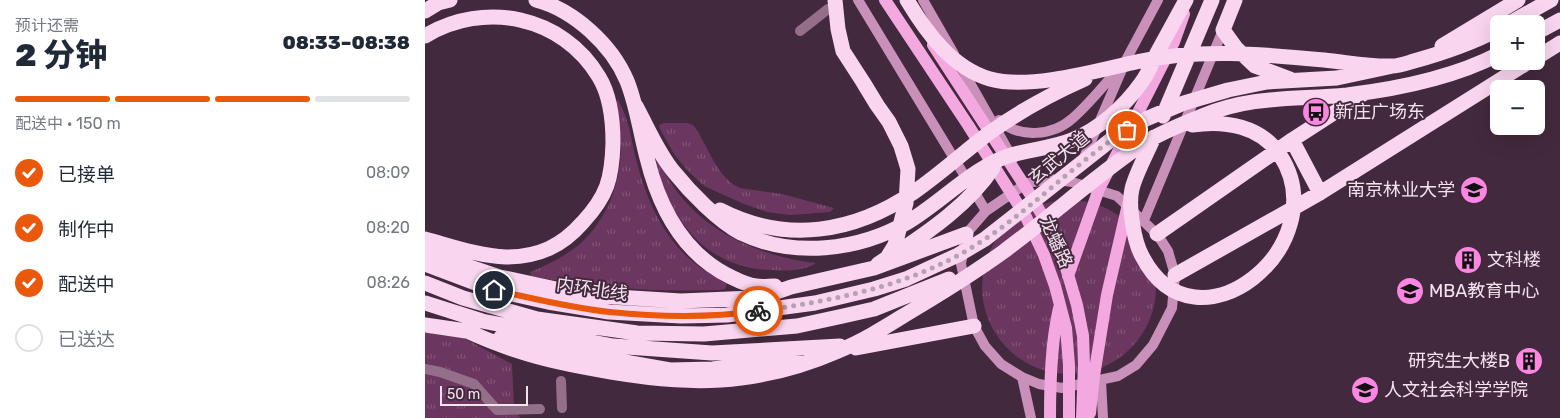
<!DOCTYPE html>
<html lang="zh">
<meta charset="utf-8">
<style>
:root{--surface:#fff;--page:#f2f2f3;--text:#1f2937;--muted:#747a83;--line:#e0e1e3;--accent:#ea580c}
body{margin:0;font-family:Rubik,"Noto Sans SC",sans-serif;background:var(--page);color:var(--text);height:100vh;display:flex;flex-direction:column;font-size:19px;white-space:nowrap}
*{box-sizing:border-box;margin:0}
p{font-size:16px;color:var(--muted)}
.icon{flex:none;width:28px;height:28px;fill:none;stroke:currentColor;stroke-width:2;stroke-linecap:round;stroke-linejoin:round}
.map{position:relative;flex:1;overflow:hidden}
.details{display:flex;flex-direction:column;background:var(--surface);width:425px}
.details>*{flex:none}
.fabs{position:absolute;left:1065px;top:15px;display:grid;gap:10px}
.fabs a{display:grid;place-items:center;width:55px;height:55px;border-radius:8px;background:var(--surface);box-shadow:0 5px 20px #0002;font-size:25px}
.scale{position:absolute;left:15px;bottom:12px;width:88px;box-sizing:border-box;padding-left:5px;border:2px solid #f4e2ee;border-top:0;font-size:14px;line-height:18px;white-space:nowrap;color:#f4e2ee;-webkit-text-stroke:4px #43293d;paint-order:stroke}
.pin{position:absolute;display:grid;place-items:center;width:42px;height:42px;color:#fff;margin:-21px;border:2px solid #fff;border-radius:50%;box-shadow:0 1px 5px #0007}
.courier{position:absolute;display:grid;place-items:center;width:50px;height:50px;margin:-25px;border:4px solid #ea580c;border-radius:50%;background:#fff;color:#222;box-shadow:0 1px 6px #0007}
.overview em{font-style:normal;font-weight:800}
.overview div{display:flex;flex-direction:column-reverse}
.overview{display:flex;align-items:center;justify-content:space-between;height:85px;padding:0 15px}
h1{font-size:32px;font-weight:800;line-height:38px}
.bar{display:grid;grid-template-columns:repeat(4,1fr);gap:8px 5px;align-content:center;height:60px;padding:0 15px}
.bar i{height:6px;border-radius:4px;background:var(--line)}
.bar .selected{background:var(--accent)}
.bar p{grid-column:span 4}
ol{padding:0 15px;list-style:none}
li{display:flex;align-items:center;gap:15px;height:55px}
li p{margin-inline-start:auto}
li .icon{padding:5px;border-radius:50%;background:var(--accent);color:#fff;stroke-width:4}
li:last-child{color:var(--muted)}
li i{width:28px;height:28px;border:2px solid var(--line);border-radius:50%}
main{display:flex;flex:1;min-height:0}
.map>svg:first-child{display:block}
.grass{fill:url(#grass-tufts)}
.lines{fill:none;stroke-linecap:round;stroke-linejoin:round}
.street{stroke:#936f8a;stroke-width:10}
.secondary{stroke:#c990ba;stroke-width:10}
.primary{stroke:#f3a9e0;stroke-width:12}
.highway{stroke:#f9d5ef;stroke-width:15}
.done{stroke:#b6a1b0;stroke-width:5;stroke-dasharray:0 9}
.route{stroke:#ea580c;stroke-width:6}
.labels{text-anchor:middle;stroke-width:4;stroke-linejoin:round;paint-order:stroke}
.poi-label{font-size:18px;fill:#f4e2ee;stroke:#43293d;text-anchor:start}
.street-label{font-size:18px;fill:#f4e2ee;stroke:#43293d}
</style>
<main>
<section class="details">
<div class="overview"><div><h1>2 分钟</h1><p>预计还需</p></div><em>08:33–08:38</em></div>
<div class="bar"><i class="selected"></i><i class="selected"></i><i class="selected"></i><i></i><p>配送中 · 150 m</p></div>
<ol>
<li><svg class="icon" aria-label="check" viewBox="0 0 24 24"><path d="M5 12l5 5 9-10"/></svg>已接单<p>08:09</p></li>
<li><svg class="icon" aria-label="check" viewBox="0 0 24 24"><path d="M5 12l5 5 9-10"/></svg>制作中<p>08:20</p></li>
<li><svg class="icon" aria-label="check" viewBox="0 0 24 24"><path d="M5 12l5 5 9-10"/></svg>配送中<p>08:26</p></li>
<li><i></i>已送达</li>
</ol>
</section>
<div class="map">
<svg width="1135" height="418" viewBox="0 0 1135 418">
<defs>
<pattern id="grass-tufts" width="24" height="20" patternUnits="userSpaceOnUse" patternTransform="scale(1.25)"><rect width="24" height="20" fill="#6b365f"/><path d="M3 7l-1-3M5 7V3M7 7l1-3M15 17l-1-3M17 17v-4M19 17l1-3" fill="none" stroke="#815376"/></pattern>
</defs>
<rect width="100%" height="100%" fill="#43293d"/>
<path class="grass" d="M193,100C204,119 206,139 211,159C222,202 240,244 279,270C287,275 295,278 302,283L300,289L294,290C230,292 168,288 106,276L105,272C123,265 140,256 155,244C193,210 206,150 187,103Z
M239,123H262L268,125C283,144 291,178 315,188L357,194L409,208L405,212L365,215L342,212L319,204L279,186L262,170L249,154L235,129L234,125Z
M230,159L234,160C260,223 325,255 390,263V264C378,271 359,271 345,270C280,268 243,218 230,159Z
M557 287a87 87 0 1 1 174 0a87 87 0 1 1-174 0Z
M0,317L87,364L89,407L95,418H0Z"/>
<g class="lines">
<path class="street" d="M375,31L403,9
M0,369L15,372L49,384L72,410L115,409
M136,381L137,408"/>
<path class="secondary" d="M433,0L561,211
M498,0L529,54
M536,67L588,159
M574,120C594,139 628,136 648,118C665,103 680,84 695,67
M657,162L702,58L733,0
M625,179L647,182L692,196L732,234L743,251L750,275L747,308L728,345L711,365L693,376L637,388L614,384L597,377L576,364L560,346L549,326L536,264L541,234L561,211L602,183Z
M719,220L798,30
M597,377L606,418
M676,381L678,418"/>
<path class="primary" d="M460,0L543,125L601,217L619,255L630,286L641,328L644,365V418
M508,45L605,194L624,227L639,261L652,305L658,336L659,364L657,418
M643,276L674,189L749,42L759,14
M665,413L669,376L682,295L703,204
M625,418C625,381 626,343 634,308"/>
<path class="highway" d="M111,0C149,10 187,45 202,81C212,106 215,132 222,158C234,207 258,254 306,277C314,281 322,285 331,286C337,287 344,286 350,286
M410,0L413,29L418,51L438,82L452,105L464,122L476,146L483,169L481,203L470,245L462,258L453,264
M482,0C501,32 527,68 565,79C604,90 671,71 711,62C773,48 837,54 899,60C921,62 945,67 967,66C974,66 982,63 989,61C1018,53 1047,43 1074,29
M810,0L798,30L811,48L830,66L865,79
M0,11L13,3L25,0
M1083,24L1126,0
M1111,33L1135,20
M0,36C59,0 138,16 174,77C185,95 188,123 188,143C187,179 182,196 158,222C137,246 114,257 81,257C54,256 26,246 0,239
M1017,46L1093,0
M1111,58L1135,43
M211,106C223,128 233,153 249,172C265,192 293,221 316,233C368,258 433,251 483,222C513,204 541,175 573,160C596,149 623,150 647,140C674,129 699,107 716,83C723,74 727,63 732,53C742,35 751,18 761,0
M738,116L787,0
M729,137C723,151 710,175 707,189C703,205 709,242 717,256C771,361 913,244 855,155C836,126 800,120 767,125
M867,140L895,193
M295,210C361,244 429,233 489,192C515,174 539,152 564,133C595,111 626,94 660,79
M732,234L867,140L938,94
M0,252L75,277L159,295L256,301L328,298L346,294L366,287L449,268L541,234
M470,254C505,231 545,203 568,168
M0,264L69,290L123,302L184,312L256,316L302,315L390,303L449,289L481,279L533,255L560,239L687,139L716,121L759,103L803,90L842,82L912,78L968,66
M750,275L895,193L1105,61
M0,283L38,298L112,319L212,333L279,334L372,326L418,316L449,309L524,279
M0,303L57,321L188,346L287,353L415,346
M0,325L48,332
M40,330C57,338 75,345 93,351C123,361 155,367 186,372C229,379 272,384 316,378C348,374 383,364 413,351C436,342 457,329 478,316C512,296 546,275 578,252C624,218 668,178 716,145C734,133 757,124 777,116C827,95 870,100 922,95C972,89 1028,78 1074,54
M76,337L183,359L245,370L288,369L371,357
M431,348L549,326"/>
</g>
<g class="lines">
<path class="done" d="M333,311C413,300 492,285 560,239C610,206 651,162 702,130"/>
<path class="route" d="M69,290C107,298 146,308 185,312C234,317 284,318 333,311"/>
</g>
<defs>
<g id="bus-disc" transform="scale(1.4375)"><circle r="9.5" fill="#fd86e2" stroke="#43293d"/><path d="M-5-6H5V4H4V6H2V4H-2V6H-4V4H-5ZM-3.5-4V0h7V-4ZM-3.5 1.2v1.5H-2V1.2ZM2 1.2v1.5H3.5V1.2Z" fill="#111"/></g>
<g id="university-disc" transform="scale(1.4375)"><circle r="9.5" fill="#fd86e2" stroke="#43293d"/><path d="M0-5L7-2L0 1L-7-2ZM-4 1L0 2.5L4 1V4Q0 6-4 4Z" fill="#111"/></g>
<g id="building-disc" transform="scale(1.4375)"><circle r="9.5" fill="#fd86e2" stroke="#43293d"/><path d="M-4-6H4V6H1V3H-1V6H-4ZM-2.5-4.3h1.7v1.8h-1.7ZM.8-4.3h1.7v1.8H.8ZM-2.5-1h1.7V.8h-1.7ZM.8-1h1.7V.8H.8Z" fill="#111"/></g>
</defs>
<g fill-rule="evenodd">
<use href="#bus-disc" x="891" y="112"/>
<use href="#university-disc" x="1049" y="190"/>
<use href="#building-disc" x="1043" y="260"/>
<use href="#university-disc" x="985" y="291"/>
<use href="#building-disc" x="1104" y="361"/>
<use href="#university-disc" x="940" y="390"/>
</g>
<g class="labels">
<g class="poi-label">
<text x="910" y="118">新庄广场东</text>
<text x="1030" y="196" text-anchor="end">南京林业大学</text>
<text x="1062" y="266">文科楼</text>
<text x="1004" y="297">MBA教育中心</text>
<text x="1085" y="367" text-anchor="end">研究生大楼B</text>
<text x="959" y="396">人文社会科学学院</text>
</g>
<g class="street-label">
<text transform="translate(634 158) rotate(-39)" y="6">玄武大道</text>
<text transform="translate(631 242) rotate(66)" y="6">龙蟠路</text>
<text transform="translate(167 289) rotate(8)" y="6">内环北线</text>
</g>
</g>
</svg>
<div class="fabs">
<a>+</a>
<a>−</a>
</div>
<div class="scale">50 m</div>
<div class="pin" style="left:702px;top:130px;background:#ea580c"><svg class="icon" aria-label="bag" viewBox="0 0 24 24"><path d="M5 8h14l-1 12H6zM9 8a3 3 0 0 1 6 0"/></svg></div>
<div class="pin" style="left:69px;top:290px;background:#1f2937"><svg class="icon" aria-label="home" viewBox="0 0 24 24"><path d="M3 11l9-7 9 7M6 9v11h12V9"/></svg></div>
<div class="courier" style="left:333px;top:311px"><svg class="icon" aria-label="bike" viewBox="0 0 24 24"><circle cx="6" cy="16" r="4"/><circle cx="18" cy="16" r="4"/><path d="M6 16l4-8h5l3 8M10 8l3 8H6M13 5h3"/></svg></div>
</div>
</main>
